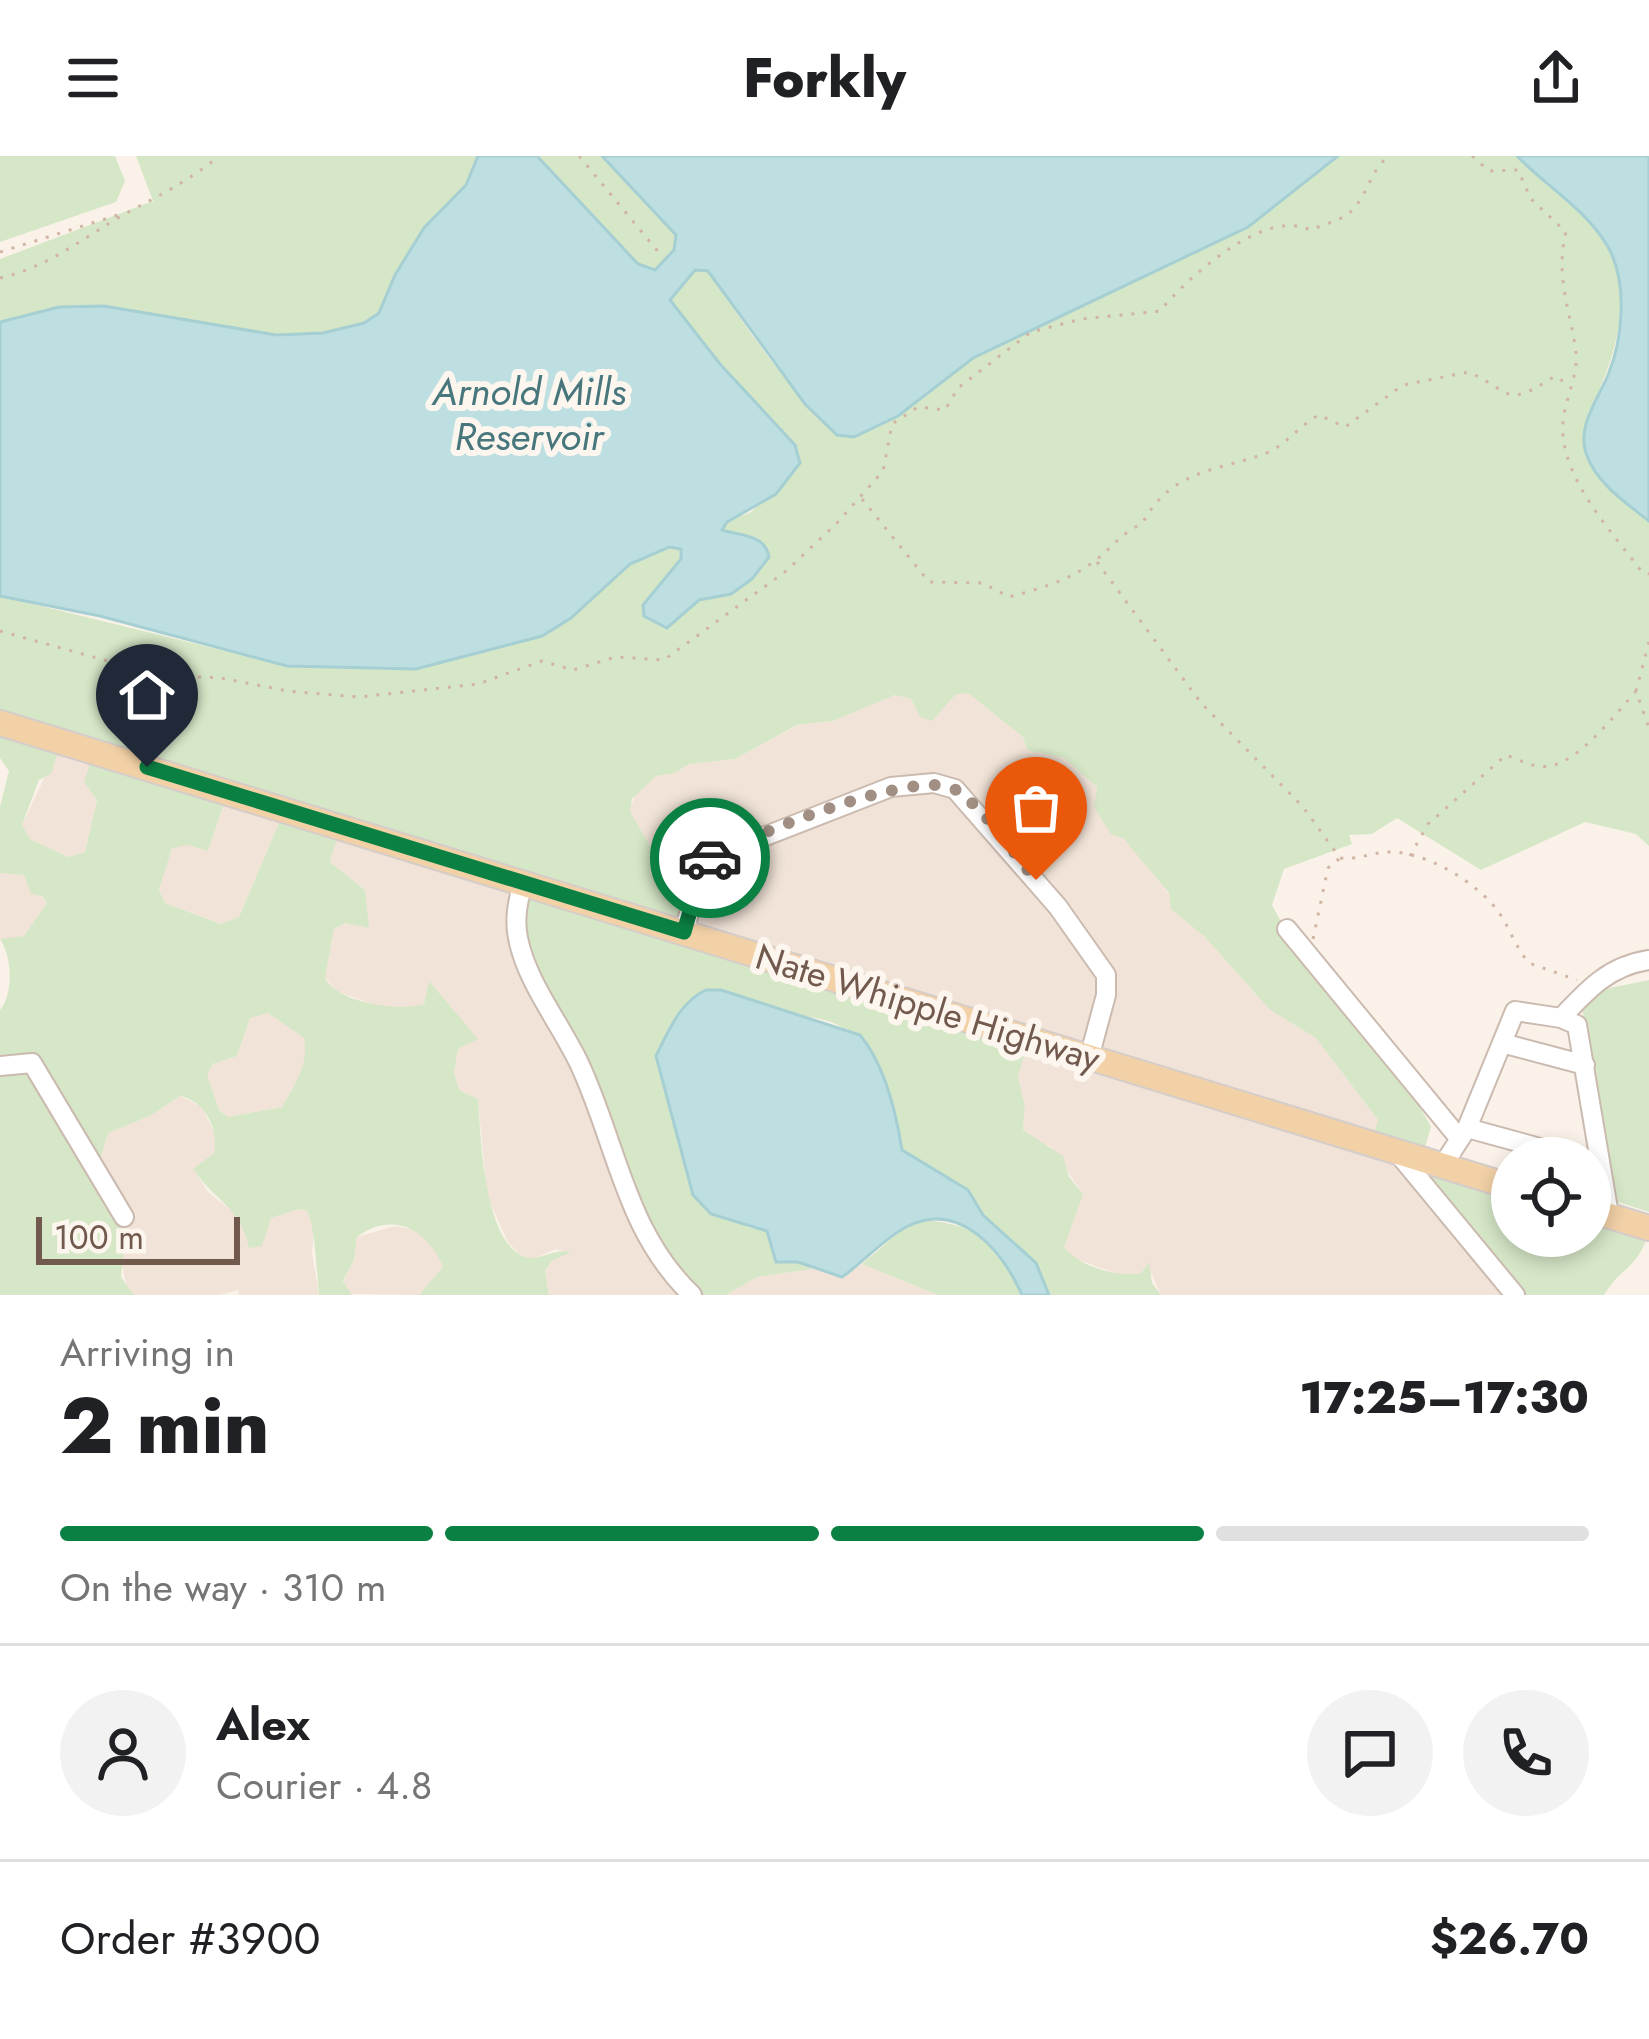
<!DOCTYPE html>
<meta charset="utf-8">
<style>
:root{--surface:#fff;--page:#f2f2f2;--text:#202124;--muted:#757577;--line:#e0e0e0;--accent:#0b8043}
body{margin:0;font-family:Jost,sans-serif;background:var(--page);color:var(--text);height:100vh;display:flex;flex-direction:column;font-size:45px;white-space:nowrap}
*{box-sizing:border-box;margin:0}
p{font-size:39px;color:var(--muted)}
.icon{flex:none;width:66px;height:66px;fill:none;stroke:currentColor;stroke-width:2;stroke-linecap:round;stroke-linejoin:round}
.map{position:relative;height:1139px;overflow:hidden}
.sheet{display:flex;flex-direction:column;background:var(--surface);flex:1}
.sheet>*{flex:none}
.buttons{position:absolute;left:1491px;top:981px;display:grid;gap:24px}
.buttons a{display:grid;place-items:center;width:120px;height:120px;border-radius:50%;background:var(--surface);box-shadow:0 6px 18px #0003;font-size:60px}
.scale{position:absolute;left:36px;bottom:30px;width:204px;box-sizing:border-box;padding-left:12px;border:6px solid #72594e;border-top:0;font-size:33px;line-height:42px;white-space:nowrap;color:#72594e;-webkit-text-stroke:9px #fdf6ee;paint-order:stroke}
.pin{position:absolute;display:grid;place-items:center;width:102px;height:102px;color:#fff;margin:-123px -51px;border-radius:50% 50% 50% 0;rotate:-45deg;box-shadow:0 0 12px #0007}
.pin .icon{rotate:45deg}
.courier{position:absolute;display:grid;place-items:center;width:120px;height:120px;margin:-60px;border:9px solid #0b8043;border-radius:50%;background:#fff;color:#222;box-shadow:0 3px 15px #0007}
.head em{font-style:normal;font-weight:800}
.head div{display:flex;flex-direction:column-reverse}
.head{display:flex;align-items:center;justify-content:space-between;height:204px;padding:0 60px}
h1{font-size:78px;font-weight:800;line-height:90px}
.bar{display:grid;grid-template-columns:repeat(4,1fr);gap:18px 12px;align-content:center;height:144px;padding:0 60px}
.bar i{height:15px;border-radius:9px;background:var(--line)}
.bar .selected{background:var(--accent)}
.bar p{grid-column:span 4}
.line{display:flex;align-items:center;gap:30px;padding:0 60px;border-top:3px solid var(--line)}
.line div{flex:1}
.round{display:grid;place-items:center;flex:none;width:126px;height:126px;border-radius:63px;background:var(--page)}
header{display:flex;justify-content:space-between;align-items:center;height:156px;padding:0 60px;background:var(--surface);font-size:54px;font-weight:800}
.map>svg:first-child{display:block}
.residential{fill:#f1e3d7}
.green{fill:#d6e7c7;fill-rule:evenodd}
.water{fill:#bedfe2;stroke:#a5cfd3;stroke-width:3}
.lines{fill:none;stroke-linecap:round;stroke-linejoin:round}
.minor-casing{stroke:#cbbaaf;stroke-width:22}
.major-casing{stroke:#d5cdca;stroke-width:28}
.path{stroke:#d2b4a5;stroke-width:3;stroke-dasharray:3 9;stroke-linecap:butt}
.minor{stroke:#fff;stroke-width:18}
.major{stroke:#f2d1a7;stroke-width:24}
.done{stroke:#a28f84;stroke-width:12;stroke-dasharray:0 21.6}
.route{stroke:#0b8043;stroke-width:15}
.labels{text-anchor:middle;stroke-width:12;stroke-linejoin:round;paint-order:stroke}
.street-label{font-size:36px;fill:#72594e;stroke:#fdf6ee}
.water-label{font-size:39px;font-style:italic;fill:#47777c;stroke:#fdf6ee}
</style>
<header><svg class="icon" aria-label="menu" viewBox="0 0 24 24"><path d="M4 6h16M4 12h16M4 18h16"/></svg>Forkly<svg class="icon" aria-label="share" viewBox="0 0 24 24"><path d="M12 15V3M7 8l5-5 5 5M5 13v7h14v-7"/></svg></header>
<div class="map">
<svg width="1649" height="1139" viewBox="0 0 1649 1139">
<rect width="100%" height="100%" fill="#faf2e8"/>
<path class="residential" d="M968,537L1023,581L1027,594L1064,602L1097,631L1096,645L1169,738L1171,753L1205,781L1270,854L1316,882L1378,964L1397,999L1509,1139H1161L1147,1108L1141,1117L1125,1121L1071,1101L1064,1091V1080L1083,1038L1050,990L1037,986L1023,974L1025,950L1018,921L688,781L676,699L655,698L629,656L636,637L656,620L675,617L689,608L735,603L798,569L833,565L895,539L911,543L920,561L955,539Z
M60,588L93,599L86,629L97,644L85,696L68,701L30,683L22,669Z
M227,639L282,660L239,761L222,768L165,747L159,734L172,692L188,688L208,695Z
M337,681L522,730L690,1139H549L545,1116L552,1105L569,1097L556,1093L533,1103L520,1099L508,1086L487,1040L478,943L459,934L454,916L458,893L477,883L430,826L424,848L405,855L383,852L336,835L325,821L334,773L345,767L368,771L365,734L330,706Z
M0,717L24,719L47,747L24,780L16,782L0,783Z
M268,857L304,882L307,899L303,914L282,951L228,961L219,954L206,918L213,908L237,900L250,862Z
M180,940L202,951L217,982L214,997L193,1013L208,1036L243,1064L264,1073L271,1062L299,1053L307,1055L315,1066L312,1096L319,1139H239L238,1134L220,1139H134L127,1132L99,1008L108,977L150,960Z
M395,1070L416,1074L433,1086L443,1111L439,1119L419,1139L350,1138L343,1126L354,1104L357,1081Z
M862,1108L938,1139H726L757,1121L812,1113L842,1121Z"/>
<path class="green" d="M0,0H115L125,25L116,46L0,86Z
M136,0H478L466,29L424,72L395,119L379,157L364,167L323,177L276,179L104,150L59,151L0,166V103L153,45Z
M537,0H602L676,79L674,94L655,114L643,112Z
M1338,0H1517C1540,25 1573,44 1594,70C1640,127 1618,199 1588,257L1630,350L1649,365V690L1636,678L1585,666L1481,714L1397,662L1372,678L1349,679L1352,688L1284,713L1272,749L1302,804L1393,903L1431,971L1422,1001L1512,1033V1080H1590V1057L1649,1076C1636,1116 1622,1109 1604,1139H1509L1403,1007L1371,989L1378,964L1316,882L1270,854L1205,781L1171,753L1169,737L1123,682L1111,678L1094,651L1097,631L1064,602L1027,594L1023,581L968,537L955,539L932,565L920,561L911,543L895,539L833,565L797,569L735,603L689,608L675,617L656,620L632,643L630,656L655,698L702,706L688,780L1027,887L1018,921L1025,950L1023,974L1063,1000L1069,1021L1083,1038L1064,1091C1078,1110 1118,1122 1141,1117L1149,1106L1152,1127L1161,1139H1049L1036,1107L982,1059L968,1034L902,994C896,949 881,898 841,871C825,860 796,861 777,854C754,846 731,834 706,834L675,861L684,996L693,1039L749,1072L768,1075L773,1088L812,1113L757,1121L726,1139H690L652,1100L603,967L523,804L524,733L337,682L330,706L365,734L369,772L345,767L334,773L325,822C338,847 399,856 424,848L429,825L478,883L458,893L454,916L459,934L478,943C481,979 483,1088 526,1101C541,1105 553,1092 571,1096L552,1105L545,1115L549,1139H419L443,1111C428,1074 393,1054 357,1081L354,1104L343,1125L352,1139H319C317,1120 315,1068 307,1055L299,1053L271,1062L262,1090L249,1092C240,1050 216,1047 193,1013L214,997C219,973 205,945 180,940L150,960L108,977L99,1008L110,1046L126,1071L121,1121L134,1139H0V854C14,837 12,801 0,783L24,780L47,747L42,740L31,738L24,719L0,717V651L9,615L0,602V440L287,510L416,513L543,480L571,462L630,408L670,391L681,393V402L667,471L699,444L731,438L752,423L769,402L758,382L722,375L726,366L751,356L800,307L795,289L720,208L670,144L695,113L708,115C747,173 786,230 837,279L898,260L973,202L1248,71ZM60,588L93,599L84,626L97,644L85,696L68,701L30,683L22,669L39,624L51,618ZM227,639L282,660L239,761L221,768L165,747L159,734L172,692L188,689L208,695ZM268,857L304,882C309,909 295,928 282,951L228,961L219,954L207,918L213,908L237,900L250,862Z
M1649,824V1056L1612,1044L1580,838Z
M925,1064C980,1069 999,1089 1022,1139H938L862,1108L904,1072Z"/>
<path class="water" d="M478,0H537L638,108L655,114L674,94L676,79L602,0H1338L1248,71L973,202L898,260L854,281L837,279L805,248L708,115L695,114L670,144L720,208L795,289L800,307L776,338L727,366L722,374C741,380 765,378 769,401L752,423L731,438L699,444L667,472L644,460L643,449L681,403V393L669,391L630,408L571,462L542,480L416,513L287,510L100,460L0,440V166L59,151L104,150L276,179L323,177L364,167L379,157L395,119L424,72L466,29Z
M1517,0H1649V365C1626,347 1595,326 1586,297C1577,270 1598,243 1608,219C1623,183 1628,126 1608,91C1588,55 1546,30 1517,0Z
M706,834H721L860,879C885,909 896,956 902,994L968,1034L983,1059L1036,1107L1049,1139H1022C1003,1096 961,1044 908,1070C884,1082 864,1106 842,1121L798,1106H776L767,1075L711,1058L693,1039L656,900C669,874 680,846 706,834Z"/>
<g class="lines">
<g class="minor-casing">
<path id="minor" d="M523,726C518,745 514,763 518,782C526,825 560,867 579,907C617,988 625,1075 692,1139
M1287,773L1459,982
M684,775L703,710L712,701L891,631L934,627L955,633L1058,751L1106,819V839L1089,902
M1561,862C1588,833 1609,810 1649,804
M1502,887L1585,909
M0,910L32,907L124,1061
M1467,972L1577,1002
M1396,995L1515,1139
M1443,1009L1467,972L1515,855L1561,862L1577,869L1609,1059"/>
</g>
<g class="major-casing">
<path id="major" d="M0,567L1512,1031
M1590,1054L1649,1072"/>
</g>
<path class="path" d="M579,0L660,98
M1472,0L1489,15L1518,14L1531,43L1566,76C1555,120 1570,153 1576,196C1579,222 1560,251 1563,279C1567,329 1613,377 1642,416L1649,418
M0,96L124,57
M0,122C52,110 86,79 132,54C164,37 190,24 219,0
M862,343L929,426L983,427L1009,441C1039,433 1072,424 1097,403C1114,390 1122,376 1142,368C1171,314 1213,316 1264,298C1285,291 1299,269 1319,259L1345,271L1403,229L1469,216C1514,237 1504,253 1555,220L1569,229
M1097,406L1201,547L1303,651L1340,702C1358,704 1370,697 1387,696C1424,694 1479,727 1500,758C1511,775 1516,792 1529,807L1577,824
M0,475L158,519L221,522L288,535L359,541L478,528L542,505L573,514L616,501L664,504L786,415L836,368L883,315L892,268L918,251L945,254L958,232L1031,176L1082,163L1160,155C1187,122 1265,51 1310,74C1325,68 1345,64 1355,51C1369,34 1371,14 1389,0
M1649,486L1636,535L1649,572
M1410,700L1428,668L1506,599C1519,604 1536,613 1551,610C1580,604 1617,557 1636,535
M1313,783L1328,712L1339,703"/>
<use href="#minor" class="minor"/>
<use href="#major" class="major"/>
</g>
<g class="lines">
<path class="done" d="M710,702C749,680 919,610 956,634C987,655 1012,696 1036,724"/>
<path class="route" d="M147,611L684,776L703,710L710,702"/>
</g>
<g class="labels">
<g class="street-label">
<text transform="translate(928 851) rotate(17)" y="13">Nate Whipple Highway</text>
</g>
<g class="water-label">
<text x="529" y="249">Arnold Mills<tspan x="529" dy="45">Reservoir</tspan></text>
</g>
</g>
</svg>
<div class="buttons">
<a><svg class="icon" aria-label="locate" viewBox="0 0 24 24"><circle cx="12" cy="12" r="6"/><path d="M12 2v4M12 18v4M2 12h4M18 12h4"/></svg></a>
</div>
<div class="scale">100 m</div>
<div class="pin" style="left:1036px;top:724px;background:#ea580c"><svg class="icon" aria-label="bag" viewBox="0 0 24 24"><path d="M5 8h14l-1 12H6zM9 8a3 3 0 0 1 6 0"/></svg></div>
<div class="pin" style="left:147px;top:611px;background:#1f2937"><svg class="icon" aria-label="home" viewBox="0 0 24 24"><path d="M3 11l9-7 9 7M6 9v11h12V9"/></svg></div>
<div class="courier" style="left:710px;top:702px"><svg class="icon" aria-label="car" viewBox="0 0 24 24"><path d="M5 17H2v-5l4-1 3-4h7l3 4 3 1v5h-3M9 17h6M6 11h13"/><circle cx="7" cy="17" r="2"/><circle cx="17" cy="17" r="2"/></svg></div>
</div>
<section class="sheet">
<div class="head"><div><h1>2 min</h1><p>Arriving in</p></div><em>17:25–17:30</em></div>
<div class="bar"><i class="selected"></i><i class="selected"></i><i class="selected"></i><i></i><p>On the way · 310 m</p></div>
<div class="line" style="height:216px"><a class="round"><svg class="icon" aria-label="person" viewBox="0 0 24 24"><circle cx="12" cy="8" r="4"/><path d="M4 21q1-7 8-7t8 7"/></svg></a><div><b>Alex</b><p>Courier · 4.8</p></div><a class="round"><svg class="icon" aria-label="chat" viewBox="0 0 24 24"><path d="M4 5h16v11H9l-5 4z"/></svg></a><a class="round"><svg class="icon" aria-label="phone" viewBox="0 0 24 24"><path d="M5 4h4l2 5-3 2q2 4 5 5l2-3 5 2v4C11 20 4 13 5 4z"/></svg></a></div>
<div class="line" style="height:156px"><div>Order #3900</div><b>$26.70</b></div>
</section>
